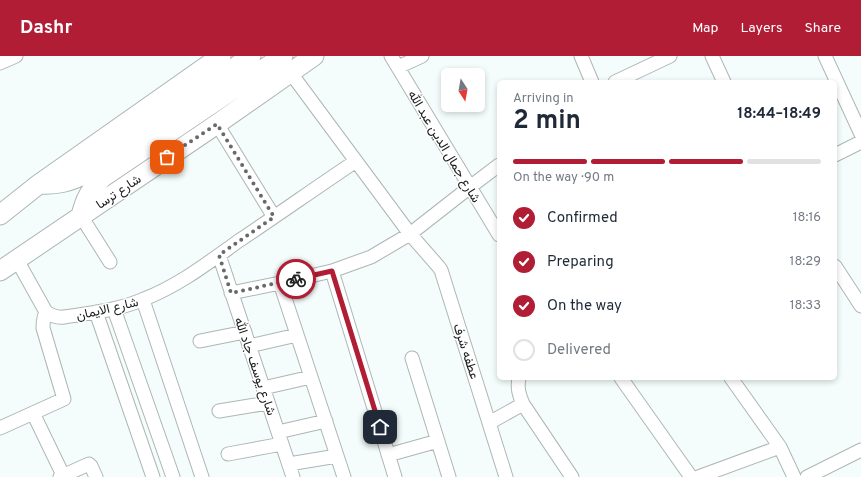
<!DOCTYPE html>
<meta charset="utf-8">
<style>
:root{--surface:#fff;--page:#f6f6f7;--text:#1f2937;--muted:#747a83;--line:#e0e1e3;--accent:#b01d35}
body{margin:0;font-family:Overpass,Vazirmatn,sans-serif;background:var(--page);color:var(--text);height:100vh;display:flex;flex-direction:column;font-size:15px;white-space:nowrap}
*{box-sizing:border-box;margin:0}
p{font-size:13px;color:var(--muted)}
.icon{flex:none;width:22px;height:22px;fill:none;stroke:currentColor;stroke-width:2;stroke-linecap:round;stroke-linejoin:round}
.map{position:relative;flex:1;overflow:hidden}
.details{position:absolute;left:497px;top:24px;width:340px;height:300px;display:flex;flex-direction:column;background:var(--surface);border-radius:6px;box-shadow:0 2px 6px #0003}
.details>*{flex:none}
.needle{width:26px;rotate:169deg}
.fabs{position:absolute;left:441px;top:12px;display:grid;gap:8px}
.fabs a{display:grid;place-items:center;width:44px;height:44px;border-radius:6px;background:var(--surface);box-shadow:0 2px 6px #0003;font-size:20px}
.pin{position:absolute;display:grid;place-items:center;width:34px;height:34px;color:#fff;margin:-17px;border-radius:8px;box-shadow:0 2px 6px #0006}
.courier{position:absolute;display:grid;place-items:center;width:40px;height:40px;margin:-20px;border:3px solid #b01d35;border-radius:50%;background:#fff;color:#222;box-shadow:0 1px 5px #0007}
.overview em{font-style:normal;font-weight:700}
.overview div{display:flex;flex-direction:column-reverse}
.overview{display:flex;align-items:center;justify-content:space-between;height:68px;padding:0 16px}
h1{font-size:26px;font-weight:700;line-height:30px}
.bar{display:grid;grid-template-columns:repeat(4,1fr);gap:6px 4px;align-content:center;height:48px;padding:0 16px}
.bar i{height:5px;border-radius:3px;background:var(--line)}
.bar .on{background:var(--accent)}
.bar p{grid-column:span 4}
ol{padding:0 16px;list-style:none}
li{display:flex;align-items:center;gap:12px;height:44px}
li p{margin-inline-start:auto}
li .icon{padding:4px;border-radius:50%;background:var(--accent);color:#fff;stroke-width:4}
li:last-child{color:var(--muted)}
li i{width:22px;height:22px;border:2px solid var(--line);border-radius:50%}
header{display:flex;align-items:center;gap:24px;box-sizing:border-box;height:56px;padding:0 20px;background:var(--accent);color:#fff}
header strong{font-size:19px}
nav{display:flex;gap:22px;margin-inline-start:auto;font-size:14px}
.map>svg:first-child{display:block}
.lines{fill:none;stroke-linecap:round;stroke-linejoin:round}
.street-casing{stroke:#aeb6b5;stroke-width:15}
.secondary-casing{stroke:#aeb6b5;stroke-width:21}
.street{stroke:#fff;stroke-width:13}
.secondary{stroke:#fff;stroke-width:19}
.done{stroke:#666b6a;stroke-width:4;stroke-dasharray:0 7.2}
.route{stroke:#b01d35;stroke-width:5}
.labels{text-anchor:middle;stroke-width:3;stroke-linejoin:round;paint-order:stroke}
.street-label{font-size:13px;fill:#191c1c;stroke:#fff}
</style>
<header>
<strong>Dashr</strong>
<nav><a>Map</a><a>Layers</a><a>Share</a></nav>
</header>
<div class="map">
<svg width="861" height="421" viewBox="0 0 861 421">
<rect width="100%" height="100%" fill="#f4fdfb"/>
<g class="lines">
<g class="street-casing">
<path id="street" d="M391,0L499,179
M581,0L592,26
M712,0L724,26
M825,0L861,78
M0,7L16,0
M398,11L422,0
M290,16L410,178L438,210L441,214L506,421
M615,26L670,0
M217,68L274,161
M835,99L861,86
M81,160L110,206
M219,199L293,421
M17,204L46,256C52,260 57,262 64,261C91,257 119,254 144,243C180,229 209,206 240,184C279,158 317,131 356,105
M835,210L861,250
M332,215L395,421
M280,227L344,421
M231,237L280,227L332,215L371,201L410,178L470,131L499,109
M143,244L202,421
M114,253L173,421
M96,256L153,421
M200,285L245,276
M249,290L297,279
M412,302L449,421
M519,322C517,332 519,339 523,348L572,421
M621,322L691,421
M731,322L780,391L794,421
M263,332L311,321
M219,355L268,347
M33,357L63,419
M489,367L523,348
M0,372L64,343L43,272C43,266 43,262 46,256
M278,376L326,365
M228,398L282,388
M388,399L438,385
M289,408L337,400
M60,421L89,408L91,410L96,421
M698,421L780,391
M807,421L861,394"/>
</g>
<g class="secondary-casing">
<path id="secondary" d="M40,128C57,129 69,126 85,118L251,0
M0,159L39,128L221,0
M81,160C85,143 90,134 103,121L283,0
M0,215L217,68L314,0"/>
</g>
<use href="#street" class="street"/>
<use href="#secondary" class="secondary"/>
</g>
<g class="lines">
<path class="done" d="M167,101L217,68L274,161L219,199L231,237L296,223"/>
<path class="route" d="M296,223L332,215L380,371"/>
</g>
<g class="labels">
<g class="street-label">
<text transform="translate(445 90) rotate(59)" y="5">شارع جمال الدين عبد الله</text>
<text transform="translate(118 135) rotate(-34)" y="5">شارع ترسا</text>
<text transform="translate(107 252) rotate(-13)" y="5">شارع الايمان</text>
<text transform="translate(467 295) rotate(72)" y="5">عطفه شرف</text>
<text transform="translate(256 310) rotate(71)" y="5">شارع يوسف جاد الله</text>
</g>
</g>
</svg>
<div class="fabs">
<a><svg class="needle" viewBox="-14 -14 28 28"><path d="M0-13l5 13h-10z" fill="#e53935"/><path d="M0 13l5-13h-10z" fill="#747a83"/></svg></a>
</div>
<div class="pin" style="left:167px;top:101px;background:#ea580c"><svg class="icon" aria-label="bag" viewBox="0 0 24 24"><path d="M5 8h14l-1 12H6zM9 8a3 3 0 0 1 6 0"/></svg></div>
<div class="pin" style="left:380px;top:371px;background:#1f2937"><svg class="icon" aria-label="home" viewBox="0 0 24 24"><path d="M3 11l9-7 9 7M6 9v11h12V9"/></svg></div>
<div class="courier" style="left:296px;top:223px"><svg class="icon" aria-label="bike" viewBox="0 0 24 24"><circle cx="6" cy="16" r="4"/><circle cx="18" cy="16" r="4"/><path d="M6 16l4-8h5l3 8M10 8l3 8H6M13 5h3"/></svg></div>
<section class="details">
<div class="overview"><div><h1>2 min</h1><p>Arriving in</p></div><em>18:44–18:49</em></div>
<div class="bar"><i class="on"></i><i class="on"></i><i class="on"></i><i></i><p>On the way · 90 m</p></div>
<ol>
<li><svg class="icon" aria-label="check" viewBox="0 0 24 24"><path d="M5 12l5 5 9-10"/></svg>Confirmed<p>18:16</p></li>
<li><svg class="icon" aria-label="check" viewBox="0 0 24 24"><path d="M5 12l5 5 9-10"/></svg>Preparing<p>18:29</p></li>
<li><svg class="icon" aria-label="check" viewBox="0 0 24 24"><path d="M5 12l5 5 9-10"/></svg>On the way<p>18:33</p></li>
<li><i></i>Delivered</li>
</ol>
</section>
</div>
